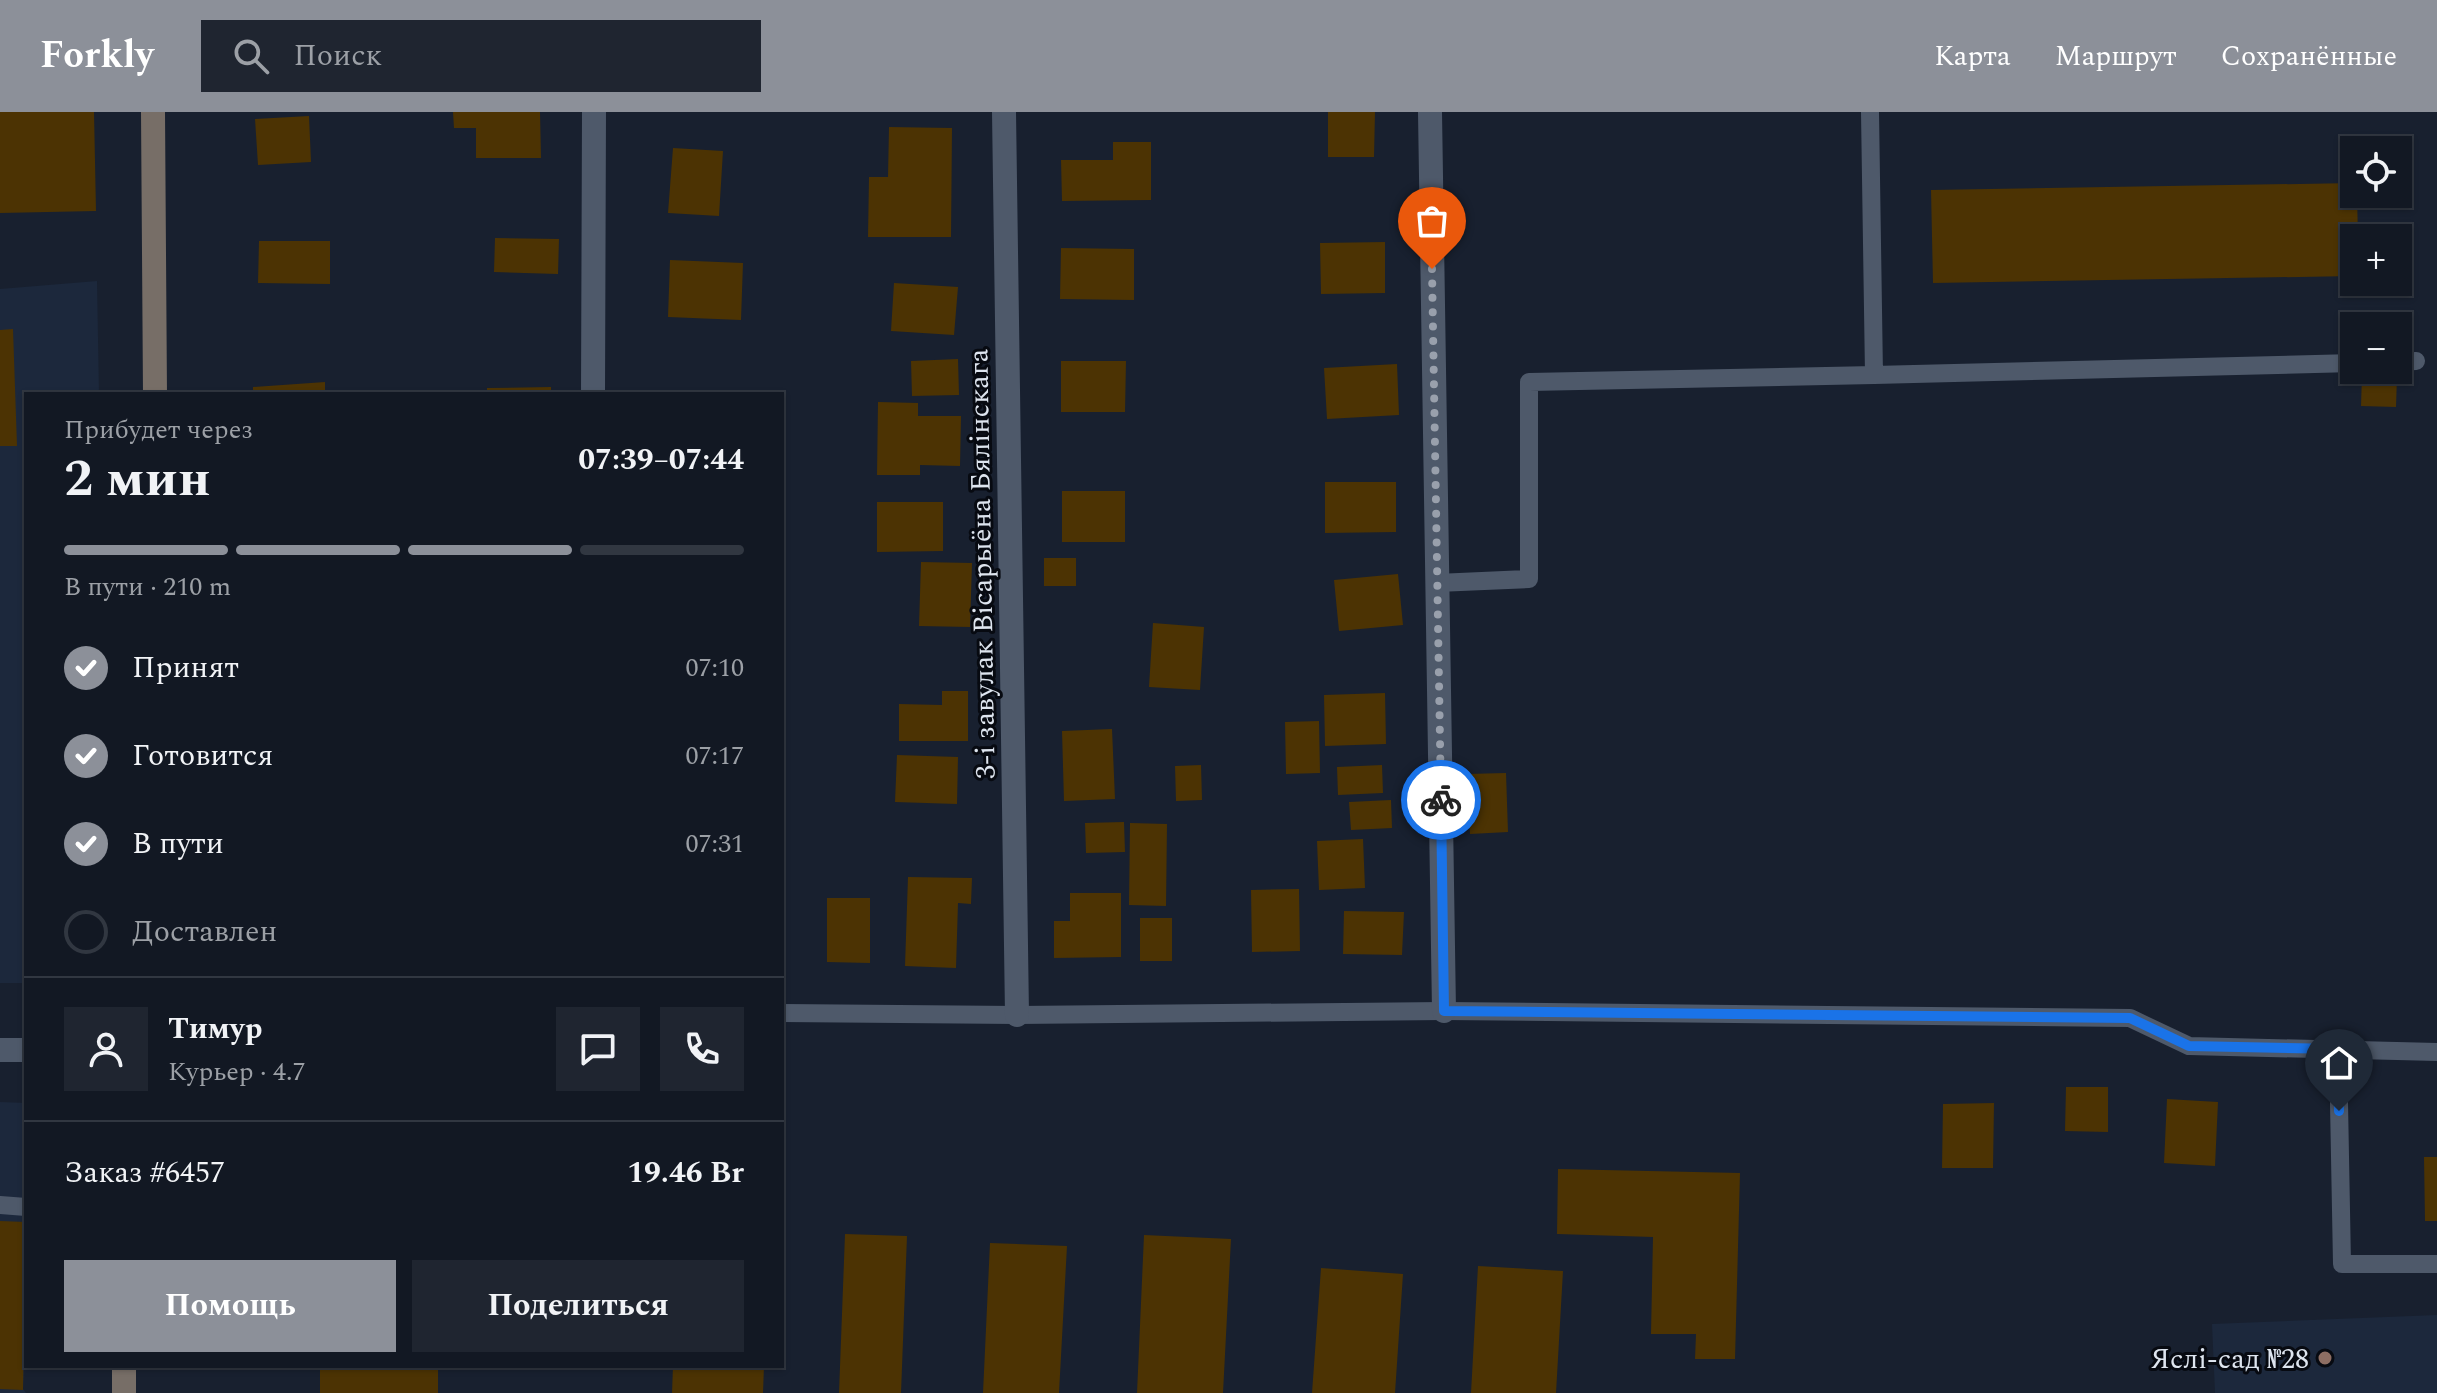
<!DOCTYPE html>
<html lang="ru">
<meta charset="utf-8">
<style>
:root{--surface:#121823;--page:#1f2530;--text:#f1f3f6;--muted:#9ca0a6;--line:#313741;--accent:#8c9099}
body{margin:0;font-family:Spectral,serif;background:var(--page);color:var(--text);height:100vh;display:flex;flex-direction:column;font-size:30px;white-space:nowrap}
*{box-sizing:border-box;margin:0}
p{font-size:26px;color:var(--muted)}
.icon{flex:none;width:44px;height:44px;fill:none;stroke:currentColor;stroke-width:2;stroke-linecap:round;stroke-linejoin:round}
.map{position:relative;flex:1;overflow:hidden}
.details{position:absolute;left:24px;top:280px;width:760px;height:976px;display:flex;flex-direction:column;background:var(--surface);border-radius:0px;box-shadow:0 2px 6px #0004,0 0 0 2px var(--line)}
.details>*{flex:none}
.fabs{position:absolute;left:2340px;top:24px;display:grid;gap:16px}
.fabs a{display:grid;place-items:center;width:72px;height:72px;border-radius:0px;background:var(--surface);box-shadow:0 2px 6px #0004,0 0 0 2px var(--line);font-size:40px}
.pin{position:absolute;display:grid;place-items:center;width:68px;height:68px;color:#fff;margin:-82px -34px;border-radius:50% 50% 50% 0;rotate:-45deg;box-shadow:0 0 8px #0007}
.pin .icon{rotate:45deg}
.courier{position:absolute;display:grid;place-items:center;width:80px;height:80px;margin:-40px;border:6px solid #1a73e8;border-radius:50%;background:#fff;color:#222;box-shadow:0 2px 10px #0007}
.head em{font-style:normal;font-weight:700}
.head div{display:flex;flex-direction:column-reverse}
.head{display:flex;align-items:center;justify-content:space-between;height:136px;padding:0 40px}
h1{font-size:52px;font-weight:700;line-height:60px}
.bar{display:grid;grid-template-columns:repeat(4,1fr);gap:12px 8px;align-content:center;height:96px;padding:0 40px}
.bar i{height:10px;border-radius:6px;background:var(--line)}
.bar .on{background:var(--accent)}
.bar p{grid-column:span 4}
.line{display:flex;align-items:center;gap:20px;padding:0 40px;border-top:2px solid var(--line)}
.line div{flex:1}
.round{display:grid;place-items:center;flex:none;width:84px;height:84px;border-radius:0px;background:var(--page)}
ol{padding:0 40px;list-style:none}
li{display:flex;align-items:center;gap:24px;height:88px}
li p{margin-inline-start:auto}
li .icon{padding:8px;border-radius:50%;background:var(--accent);color:#fff;stroke-width:4}
li:last-child{color:var(--muted)}
li i{width:44px;height:44px;border:4px solid var(--line);border-radius:50%}
.primary-button{display:flex;gap:16px;margin-top:auto;padding:16px 40px}
.primary-button a{flex:1;height:92px;border-radius:0px;background:var(--accent);color:#fff;font-size:32px;font-weight:700;line-height:92px;text-align:center}
.primary-button a+a{background:var(--page);color:var(--text)}
header{display:flex;align-items:center;gap:48px;box-sizing:border-box;height:112px;padding:0 40px;background:var(--accent);color:#fff}
header strong{font-size:38px}
nav{display:flex;gap:44px;margin-inline-start:auto;font-size:28px}
.search{width:560px;height:72px;background:var(--page);display:flex;align-items:center;gap:20px;box-sizing:border-box;padding:0 28px;border-radius:0px;color:var(--muted);font-size:30px}
.map>svg:first-child{display:block}
.built{fill:#1c283c}
.building{fill:#4c3303}
.lines{fill:none;stroke-linecap:round;stroke-linejoin:round}
.lane{stroke:#4e596a;stroke-width:18}
.street{stroke:#4e596a;stroke-width:24}
.secondary{stroke:#776e67;stroke-width:24}
.done{stroke:#99a0ac;stroke-width:8;stroke-dasharray:0 14.4}
.route{stroke:#1a73e8;stroke-width:10}
.education-dot{fill:#8d6e63;stroke:#070a11;stroke-width:3}
.labels{text-anchor:middle;stroke-width:6;stroke-linejoin:round;paint-order:stroke}
.street-label{font-size:28px;fill:#dee5ef;stroke:#070a11}
.poi-label{font-size:28px;fill:#dee5ef;stroke:#070a11;text-anchor:end}
</style>
<header>
<strong>Forkly</strong>
<div class="search"><svg class="icon" aria-label="search" viewBox="0 0 24 24"><circle cx="10" cy="10" r="6"/><path d="M15 15l6 6"/></svg>Поиск</div>
<nav><a>Карта</a><a>Маршрут</a><a>Сохранённые</a></nav>
</header>
<div class="map">
<svg width="2437" height="1281" viewBox="0 0 2437 1281">
<rect width="100%" height="100%" fill="#18202f"/>
<path class="built" d="M97,169L99,282H26V871H0V177Z
M0,990L26,991V1206L23,1277L26,1281H0Z
M2437,1203V1281H2215L2212,1212Z"/>
<path class="building" d="M0,0H94L96,99L0,101Z
M453,0H540L541,46H476V16H454Z
M1328,0H1375L1374,45H1328Z
M309,4L311,50L258,53L255,7Z
M889,15L952,16L951,125H868L869,65H888Z
M1113,30H1151V88L1062,89L1061,48H1113Z
M673,36L723,39L719,104L668,101Z
M2354,71V82H2357L2358,126H2354V164L1933,171L1931,78Z
M495,126L559,127L558,162L494,160Z
M259,129H330V172L258,171Z
M1385,130V181L1321,182L1320,131Z
M1061,136L1134,137V188L1060,187Z
M670,148L743,151L741,208L668,205Z
M894,171L958,175L954,223L891,219Z
M13,217L17,334H0V218Z
M958,247L959,283L912,284L911,249Z
M1061,249H1126L1125,300H1061Z
M1397,252L1399,303L1327,307L1324,256Z
M2362,262L2397,264L2396,295L2361,294Z
M325,270V282H253V275Z
M551,275V282H487V276Z
M878,290L918,291V304H961L960,354L920,353V363H877Z
M1325,370H1396V420L1325,421Z
M1062,379H1125V430H1062Z
M877,390H943V439L877,440Z
M1044,446H1076V474H1044Z
M921,450L972,451L970,515L919,514Z
M1398,462L1403,513L1339,519L1334,468Z
M1153,511L1204,515L1200,578L1149,575Z
M942,579H968V629H899V592L942,593Z
M1385,581L1386,632L1325,634L1324,583Z
M1319,609L1320,661L1286,662L1285,610Z
M1112,617L1115,687L1064,689L1062,619Z
M897,643L958,645L957,692L895,690Z
M1201,653L1202,688L1176,689L1175,654Z
M1382,653L1383,681L1338,683L1337,655Z
M1506,661L1508,720L1470,722L1467,662Z
M1391,688L1392,716L1351,718L1349,690Z
M1124,710L1125,740L1086,741L1085,711Z
M1130,711L1167,712L1166,794L1129,793Z
M1363,727L1365,776L1319,778L1317,729Z
M908,765L972,766L971,792L958,791L956,856L905,854Z
M1299,777L1300,839L1252,840L1251,778Z
M1070,781H1121V845L1054,846V809H1070Z
M827,786H870V851L827,850Z
M1344,799L1404,800L1402,843L1343,842Z
M1140,806H1172V849H1140Z
M2066,975H2108V1020L2065,1019Z
M2167,987L2218,990L2215,1054L2164,1051Z
M1994,991L1993,1056H1942L1943,992Z
M2424,1045H2437V1109H2425Z
M1558,1057L1740,1061L1735,1247H1695L1696,1222H1651L1653,1125L1557,1122Z
M0,1109L26,1110L23,1278L0,1277Z
M845,1122L907,1124L901,1281H839Z
M1144,1123L1231,1127L1223,1281H1137Z
M990,1131L1067,1134L1059,1281H983Z
M1478,1154L1563,1159L1556,1281H1471Z
M1321,1156L1403,1162L1395,1281H1312Z
M320,1254H438V1281H320Z
M673,1254H764L763,1281H672Z"/>
<g class="lines">
<path class="lane" d="M2398,250L2416,249
M1874,263L2354,251
M1437,471L1529,467V270L1874,263L1870,0
M782,901L1017,903L1444,899L2130,906L2189,934L2437,940
M2338,937L2342,1152H2437
M0,1093L26,1095"/>
<path class="street" d="M1004,0L1017,903
M1430,0L1444,899
M593,282L594,0
M0,938H26"/>
<path class="secondary" d="M153,0L155,282
M124,1254V1281"/>
</g>
<g class="lines">
<path class="done" d="M1432,157L1441,688"/>
<path class="route" d="M1441,688L1444,899L2130,906L2189,934L2338,937L2339,999"/>
</g>
<circle class="education-dot" cx="2325" cy="1246" r="8"/>
<g class="labels">
<g class="street-label">
<text transform="translate(981 452) rotate(-91)" y="10">3-і завулак Вісарыёна Бялінскага</text>
</g>
<g class="poi-label">
<text x="2309" y="1256">Яслі-сад №28</text>
</g>
</g>
</svg>
<div class="fabs">
<a><svg class="icon" aria-label="locate" viewBox="0 0 24 24"><circle cx="12" cy="12" r="6"/><path d="M12 2v4M12 18v4M2 12h4M18 12h4"/></svg></a>
<a>+</a>
<a>−</a>
</div>
<div class="pin" style="left:1432px;top:157px;background:#ea580c"><svg class="icon" aria-label="bag" viewBox="0 0 24 24"><path d="M5 8h14l-1 12H6zM9 8a3 3 0 0 1 6 0"/></svg></div>
<div class="pin" style="left:2339px;top:999px;background:#1f2937"><svg class="icon" aria-label="home" viewBox="0 0 24 24"><path d="M3 11l9-7 9 7M6 9v11h12V9"/></svg></div>
<div class="courier" style="left:1441px;top:688px"><svg class="icon" aria-label="bike" viewBox="0 0 24 24"><circle cx="6" cy="16" r="4"/><circle cx="18" cy="16" r="4"/><path d="M6 16l4-8h5l3 8M10 8l3 8H6M13 5h3"/></svg></div>
<section class="details">
<div class="head"><div><h1>2 мин</h1><p>Прибудет через</p></div><em>07:39–07:44</em></div>
<div class="bar"><i class="on"></i><i class="on"></i><i class="on"></i><i></i><p>В пути · 210 m</p></div>
<ol>
<li><svg class="icon" aria-label="check" viewBox="0 0 24 24"><path d="M5 12l5 5 9-10"/></svg>Принят<p>07:10</p></li>
<li><svg class="icon" aria-label="check" viewBox="0 0 24 24"><path d="M5 12l5 5 9-10"/></svg>Готовится<p>07:17</p></li>
<li><svg class="icon" aria-label="check" viewBox="0 0 24 24"><path d="M5 12l5 5 9-10"/></svg>В пути<p>07:31</p></li>
<li><i></i>Доставлен</li>
</ol>
<div class="line" style="height:144px"><a class="round"><svg class="icon" aria-label="person" viewBox="0 0 24 24"><circle cx="12" cy="8" r="4"/><path d="M4 21q1-7 8-7t8 7"/></svg></a><div><b>Тимур</b><p>Курьер · 4.7</p></div><a class="round"><svg class="icon" aria-label="chat" viewBox="0 0 24 24"><path d="M4 5h16v11H9l-5 4z"/></svg></a><a class="round"><svg class="icon" aria-label="phone" viewBox="0 0 24 24"><path d="M5 4h4l2 5-3 2q2 4 5 5l2-3 5 2v4C11 20 4 13 5 4z"/></svg></a></div>
<div class="line" style="height:104px"><div>Заказ #6457</div><b>19.46 Br</b></div>
<div class="primary-button"><a>Помощь</a><a>Поделиться</a></div>
</section>
</div>
